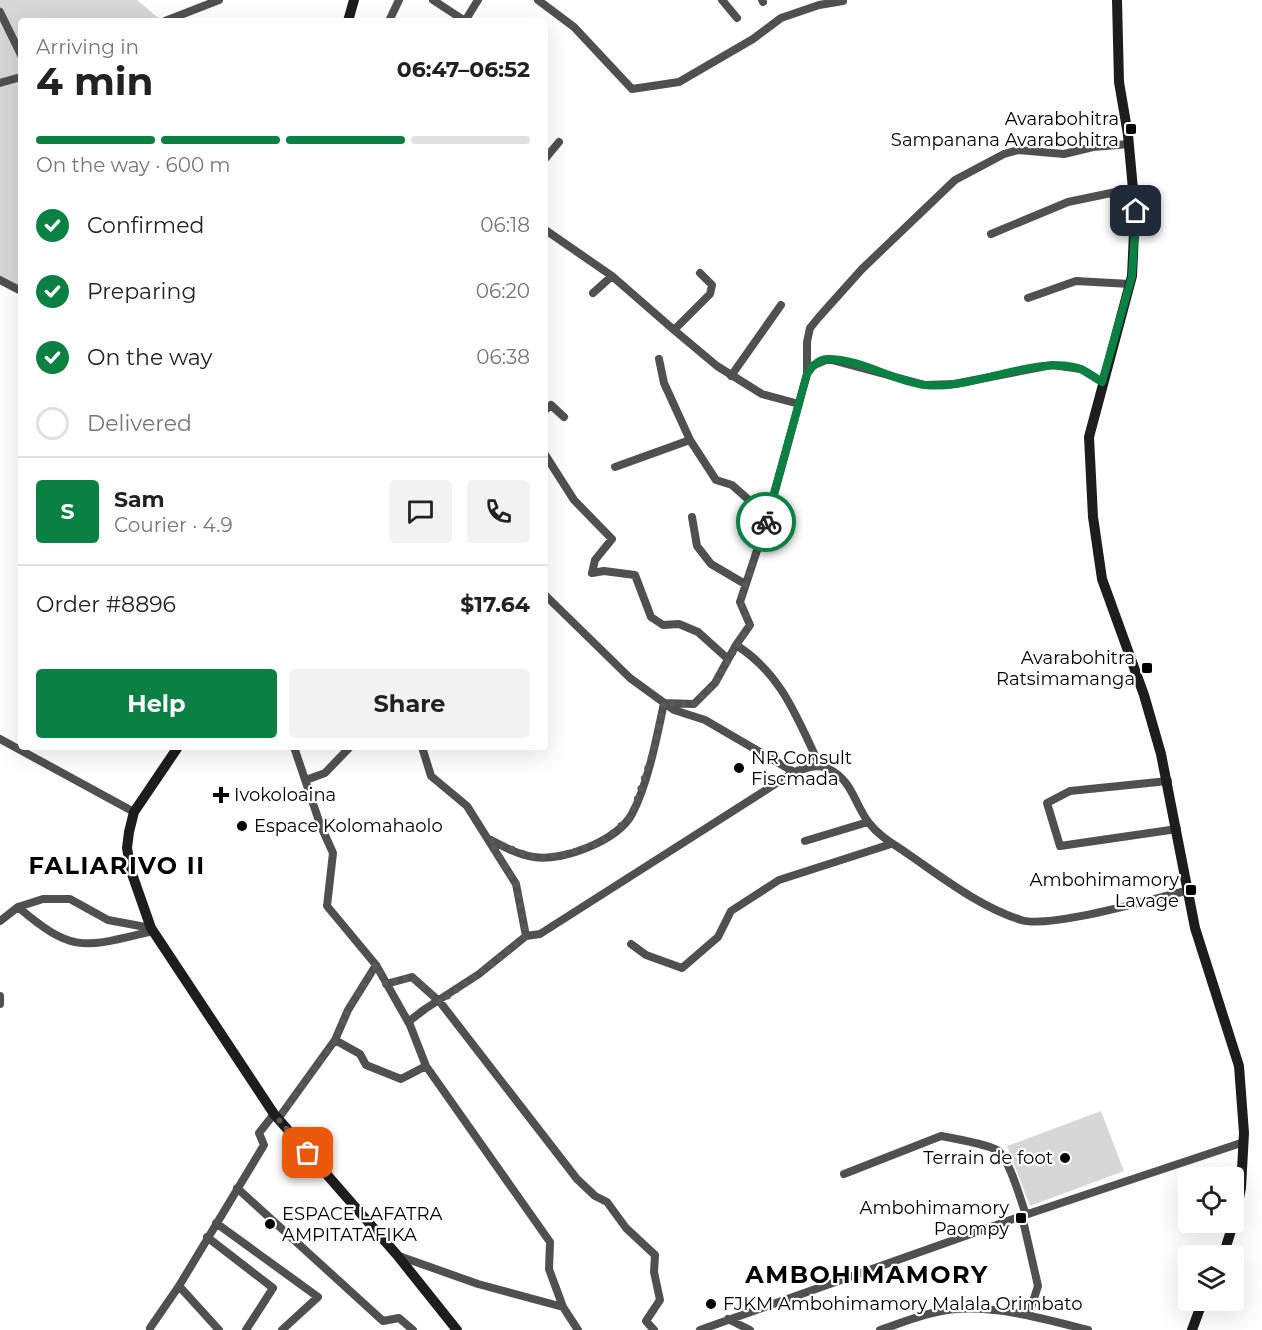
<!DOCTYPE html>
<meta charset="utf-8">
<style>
:root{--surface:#fff;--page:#f2f2f2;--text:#222;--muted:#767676;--line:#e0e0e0;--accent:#0b8043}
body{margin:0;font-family:Montserrat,sans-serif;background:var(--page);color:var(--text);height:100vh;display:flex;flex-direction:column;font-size:22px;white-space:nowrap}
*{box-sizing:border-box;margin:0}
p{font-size:20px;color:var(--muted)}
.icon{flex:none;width:33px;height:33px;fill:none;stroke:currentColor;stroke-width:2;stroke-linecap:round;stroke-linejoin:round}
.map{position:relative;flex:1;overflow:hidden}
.side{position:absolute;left:18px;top:18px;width:530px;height:732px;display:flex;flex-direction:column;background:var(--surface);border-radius:6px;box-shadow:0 6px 24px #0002}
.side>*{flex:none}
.fabs{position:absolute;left:1178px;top:1167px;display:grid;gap:12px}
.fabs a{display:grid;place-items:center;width:66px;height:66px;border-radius:6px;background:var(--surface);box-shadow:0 6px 24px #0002;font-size:30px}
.pin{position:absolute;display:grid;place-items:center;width:51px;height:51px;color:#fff;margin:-26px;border-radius:12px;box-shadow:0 3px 9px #0006}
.courier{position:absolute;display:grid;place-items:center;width:60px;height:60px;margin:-30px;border:4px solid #0b8043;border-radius:50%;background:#fff;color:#222;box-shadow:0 2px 8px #0007}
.overview em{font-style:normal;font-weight:700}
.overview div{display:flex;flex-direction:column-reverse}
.overview{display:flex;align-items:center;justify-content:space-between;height:102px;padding:0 18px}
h1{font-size:39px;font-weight:700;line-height:45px}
.bar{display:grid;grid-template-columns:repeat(4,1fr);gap:9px 6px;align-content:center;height:72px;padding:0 18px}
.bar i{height:8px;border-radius:4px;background:var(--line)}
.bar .active{background:var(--accent)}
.bar p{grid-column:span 4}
.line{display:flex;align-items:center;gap:15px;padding:0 18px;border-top:2px solid var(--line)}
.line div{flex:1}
.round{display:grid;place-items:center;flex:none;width:63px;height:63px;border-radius:6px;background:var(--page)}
ol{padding:0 18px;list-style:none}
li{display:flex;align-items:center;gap:18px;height:66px}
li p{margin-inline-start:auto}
li .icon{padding:6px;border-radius:50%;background:var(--accent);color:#fff;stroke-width:4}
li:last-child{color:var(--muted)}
li i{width:33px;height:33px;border:3px solid var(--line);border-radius:50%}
.button{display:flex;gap:12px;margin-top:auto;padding:12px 18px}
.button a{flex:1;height:69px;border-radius:6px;background:var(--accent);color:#fff;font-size:24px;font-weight:700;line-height:69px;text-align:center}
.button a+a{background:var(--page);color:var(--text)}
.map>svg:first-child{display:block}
.green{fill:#d7d7d7}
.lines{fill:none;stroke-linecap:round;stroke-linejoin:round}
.street{stroke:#505050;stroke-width:8}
.secondary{stroke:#1d1d1d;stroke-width:10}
.done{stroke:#595959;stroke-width:6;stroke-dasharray:0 10.8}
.route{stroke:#0b8043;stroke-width:8}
.poi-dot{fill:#000;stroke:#fff;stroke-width:2}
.labels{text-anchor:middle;stroke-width:4.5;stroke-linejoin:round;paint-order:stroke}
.poi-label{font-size:18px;fill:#000;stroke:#fff;text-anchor:end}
.district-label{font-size:24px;font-weight:bold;letter-spacing:1.5px;fill:#000;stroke:#fff}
</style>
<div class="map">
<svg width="1262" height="1330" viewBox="0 0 1262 1330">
<rect width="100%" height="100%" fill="#fff"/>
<path class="green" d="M0,0H137L162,21H21V291L0,280Z
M1101,1111L1124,1171L1030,1206L1007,1146Z"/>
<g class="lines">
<path class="street" d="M433,0L465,21
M538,0L574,27L632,89L679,82L753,39L781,18L819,5L843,1
M722,0L737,18
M762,0L763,2
M0,12L21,55
M165,21L219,0
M389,21L399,0
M465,21L478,0
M0,83L21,77
M544,160L559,142
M544,229L612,276
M991,234L1068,202L1135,188
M700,273L712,285L710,294L674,330L717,366L762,394L799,404
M0,280L21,291
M593,293L612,276L674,330
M1028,298L1076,281L1130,284
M659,359L664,383L690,440L716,480L732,485L768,517
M807,373V342L810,328L819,317L862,269L955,180L1004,154L1018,150L1064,154L1093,147L1129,144
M731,376L781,305
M544,411L551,405L564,417
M544,453L574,500L612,539L595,560L592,573L604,571L635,575L651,617L663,625L679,624L698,632L728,659
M615,467L690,440
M692,517L697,546L711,564L745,584
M544,594L630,678L674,710L705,720L794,772C806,768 818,763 829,769C852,780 855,805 869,823C880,837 894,844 908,854C943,878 980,907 1021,920C1050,929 1151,899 1186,891
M0,739L134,812
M294,747L320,824L333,853L327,906L376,965L410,1025L426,1066L550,1242L549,1269L563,1307
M422,747L431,776L467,806L516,884L526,936L540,934L794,772
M820,766C797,718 782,674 736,645L750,625L740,602L768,517L807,374L812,366L828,359L925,385L954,384L1052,365L1081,369L1102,382
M306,780L325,773L350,747
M1168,781L1070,791L1047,803L1060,846L1177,829
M491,840C504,847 519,855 534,857C563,862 618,840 632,814C648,784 657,736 664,703L694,704L715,683L736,645
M805,841L868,822
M18,907C74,955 85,947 153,931
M0,921L18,907L43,899H70L108,920L151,928
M631,944L646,955L682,968L718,937L731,911L779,880L891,844
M386,984L412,977L440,1002L577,1179L595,1196L607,1202L626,1228L655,1255L654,1272L660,1300L646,1321L654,1330
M0,996V1004
M408,1022L425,1009L479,974L526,936
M335,1040L360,1054L366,1065L401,1079L426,1066
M278,1119L335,1040L348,1010L376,965
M844,1174L941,1136C952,1138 988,1145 997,1150C1009,1157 1021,1201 1026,1215
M237,1188L383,1321L399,1318L413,1330
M1022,1216L1038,1286L1029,1314
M216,1223L318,1297L282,1330
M207,1237L273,1288L246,1330
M399,1256L478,1284L563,1307L578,1330
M179,1286L219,1330
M728,1319L750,1330
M150,1328L179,1286L264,1145L259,1133L274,1114
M700,1330L1016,1218L1244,1142
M880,1330C904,1322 930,1311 956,1309C1000,1306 1045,1319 1088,1330"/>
<path class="secondary" d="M1117,0L1119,82L1128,135L1135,211L1132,276L1089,437L1093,517L1102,579L1144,695L1161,754L1195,928L1239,1066L1244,1133L1241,1188L1235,1218L1223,1256
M348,21L354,0
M178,747L134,812L129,832L127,848L131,871L151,928L274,1114L397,1255L457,1330
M1192,1330L1203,1300"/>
</g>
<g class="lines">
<path class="done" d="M308,1153L278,1119L335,1040L348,1010L376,965L386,984L412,977L440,1002L479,974L526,936L516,884L490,840L536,858L566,854L601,843L631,816L655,745L664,703L694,704L715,683L750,625L740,602L766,522"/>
<path class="route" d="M766,522L807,374C812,366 818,359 828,359C861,359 893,381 925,385C972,391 1042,352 1083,370C1089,373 1096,378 1102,382L1132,276L1136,211"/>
</g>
<g class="poi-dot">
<rect x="1125" y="123" width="12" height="12" rx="3"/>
<rect x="1141" y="662" width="12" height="12" rx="3"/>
<circle cx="739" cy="768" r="6"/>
<path d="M218 786h6v6h6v6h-6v6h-6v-6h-6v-6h6z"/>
<circle cx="242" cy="826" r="6"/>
<rect x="1185" y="884" width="12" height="12" rx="3"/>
<circle cx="1065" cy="1158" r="6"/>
<rect x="1015" y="1212" width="12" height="12" rx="3"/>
<circle cx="270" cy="1224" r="6"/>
<circle cx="711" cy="1304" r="6"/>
</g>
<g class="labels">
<g class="poi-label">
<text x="1119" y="125">Avarabohitra<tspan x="1119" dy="21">Sampanana Avarabohitra</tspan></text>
<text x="1135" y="664">Avarabohitra<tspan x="1135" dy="21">Ratsimamanga</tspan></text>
<text x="751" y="764" text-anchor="start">NR Consult<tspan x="751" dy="21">Fiscmada</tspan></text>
<text x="234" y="801" text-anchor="start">Ivokoloaina</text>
<text x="254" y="832" text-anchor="start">Espace Kolomahaolo</text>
<text x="1179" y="886">Ambohimamory<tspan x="1179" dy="21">Lavage</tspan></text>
<text x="1053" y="1164">Terrain de foot</text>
<text x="1009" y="1214">Ambohimamory<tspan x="1009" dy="21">Paompy</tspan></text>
<text x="282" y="1220" text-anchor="start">ESPACE LAFATRA<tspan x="282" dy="21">AMPITATAFIKA</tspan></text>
<text x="723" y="1310" text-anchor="start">FJKM Ambohimamory Malala Orimbato</text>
</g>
<g class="district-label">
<text x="117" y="874">FALIARIVO II</text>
<text x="867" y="1283">AMBOHIMAMORY</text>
</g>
</g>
</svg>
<div class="fabs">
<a><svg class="icon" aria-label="locate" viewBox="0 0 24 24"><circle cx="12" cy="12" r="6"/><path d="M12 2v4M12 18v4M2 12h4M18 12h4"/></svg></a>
<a><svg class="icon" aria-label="layers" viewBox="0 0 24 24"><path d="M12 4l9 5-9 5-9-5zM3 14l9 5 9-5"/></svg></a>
</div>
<div class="pin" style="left:308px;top:1153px;background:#ea580c"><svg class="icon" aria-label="bag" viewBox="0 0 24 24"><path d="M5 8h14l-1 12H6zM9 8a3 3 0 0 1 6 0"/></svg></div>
<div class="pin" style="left:1136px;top:211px;background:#1f2937"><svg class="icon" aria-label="home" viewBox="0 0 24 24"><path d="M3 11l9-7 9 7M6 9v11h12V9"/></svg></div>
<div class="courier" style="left:766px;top:522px"><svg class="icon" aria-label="bike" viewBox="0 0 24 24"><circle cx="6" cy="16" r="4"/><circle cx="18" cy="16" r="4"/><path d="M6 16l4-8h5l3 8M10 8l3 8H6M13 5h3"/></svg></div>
<section class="side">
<div class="overview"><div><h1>4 min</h1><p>Arriving in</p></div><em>06:47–06:52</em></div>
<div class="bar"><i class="active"></i><i class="active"></i><i class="active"></i><i></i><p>On the way · 600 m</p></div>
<ol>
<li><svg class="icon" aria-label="check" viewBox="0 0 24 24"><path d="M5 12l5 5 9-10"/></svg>Confirmed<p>06:18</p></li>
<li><svg class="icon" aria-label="check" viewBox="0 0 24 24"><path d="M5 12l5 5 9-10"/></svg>Preparing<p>06:20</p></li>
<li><svg class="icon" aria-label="check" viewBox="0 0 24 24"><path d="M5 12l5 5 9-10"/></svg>On the way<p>06:38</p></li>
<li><i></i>Delivered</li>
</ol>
<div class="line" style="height:108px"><b class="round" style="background:var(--accent);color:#fff">S</b><div><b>Sam</b><p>Courier · 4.9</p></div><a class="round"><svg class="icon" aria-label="chat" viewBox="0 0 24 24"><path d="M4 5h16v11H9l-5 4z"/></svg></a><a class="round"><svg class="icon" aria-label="phone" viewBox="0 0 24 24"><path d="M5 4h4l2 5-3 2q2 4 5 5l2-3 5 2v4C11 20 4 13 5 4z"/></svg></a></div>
<div class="line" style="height:78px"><div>Order #8896</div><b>$17.64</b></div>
<div class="button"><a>Help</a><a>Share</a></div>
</section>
</div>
